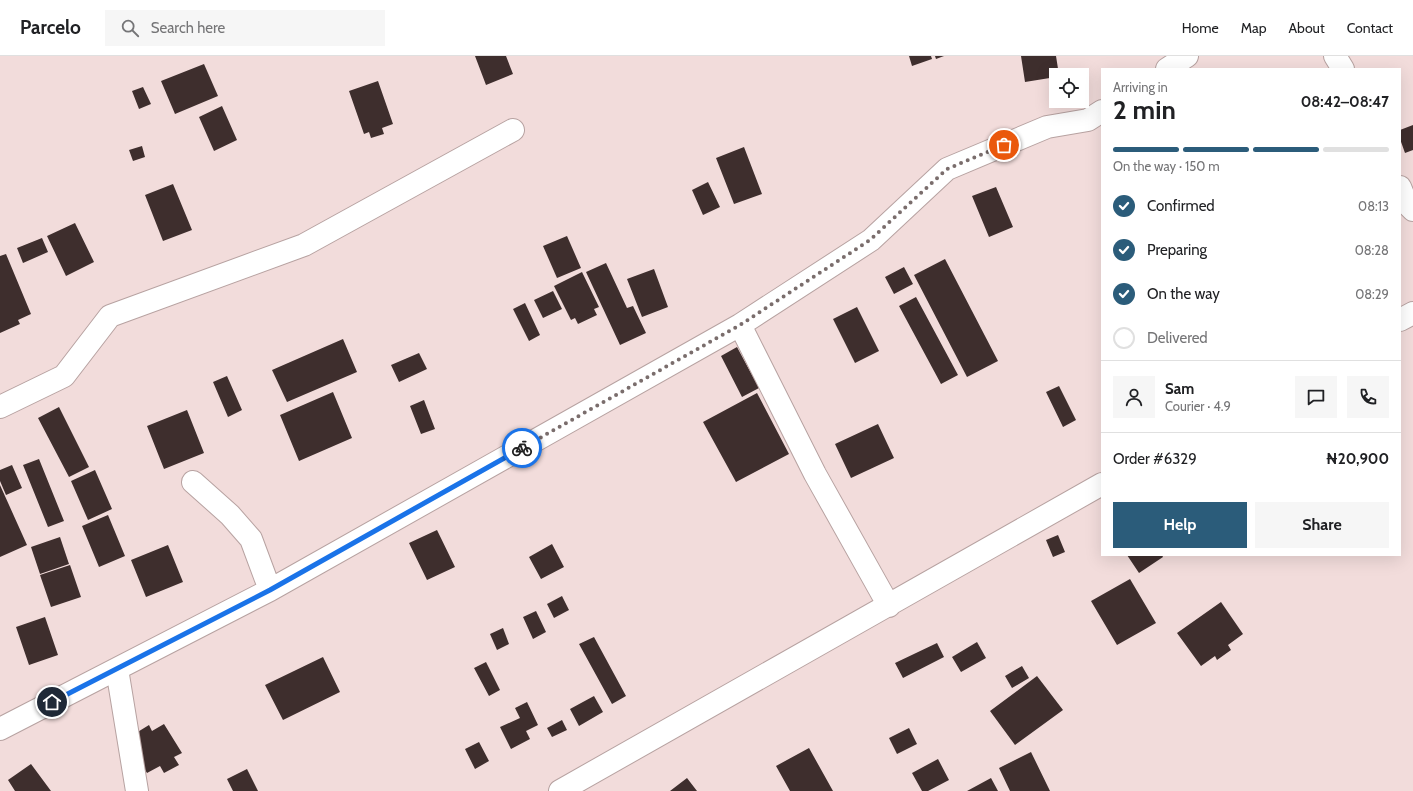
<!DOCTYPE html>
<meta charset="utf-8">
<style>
:root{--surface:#fff;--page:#f6f6f6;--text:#202124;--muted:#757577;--line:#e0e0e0;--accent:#2b5c7a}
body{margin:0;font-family:Cabin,sans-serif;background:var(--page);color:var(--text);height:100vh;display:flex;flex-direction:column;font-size:15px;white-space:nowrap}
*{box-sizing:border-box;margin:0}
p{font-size:13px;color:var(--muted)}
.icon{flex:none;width:22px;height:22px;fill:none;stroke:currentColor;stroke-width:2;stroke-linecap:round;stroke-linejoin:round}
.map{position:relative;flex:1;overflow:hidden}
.side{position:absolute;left:1101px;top:12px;width:300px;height:488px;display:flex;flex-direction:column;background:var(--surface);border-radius:0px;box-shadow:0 4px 16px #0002}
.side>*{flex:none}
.buttons{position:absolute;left:1049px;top:12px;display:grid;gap:8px}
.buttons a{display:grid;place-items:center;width:40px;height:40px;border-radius:0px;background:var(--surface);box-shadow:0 4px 16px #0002;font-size:20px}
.pin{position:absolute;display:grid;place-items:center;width:34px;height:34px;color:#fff;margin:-17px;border:2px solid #fff;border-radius:50%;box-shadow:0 1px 4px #0007}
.courier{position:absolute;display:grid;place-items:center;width:40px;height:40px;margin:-20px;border:3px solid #1a73e8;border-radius:50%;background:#fff;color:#222;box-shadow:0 1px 5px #0007}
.headline em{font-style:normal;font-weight:800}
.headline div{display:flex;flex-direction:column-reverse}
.headline{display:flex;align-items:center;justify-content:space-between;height:68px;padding:0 12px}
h1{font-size:26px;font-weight:800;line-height:30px}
.bar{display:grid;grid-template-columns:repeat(4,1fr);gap:6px 4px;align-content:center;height:48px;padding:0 12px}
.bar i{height:5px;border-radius:3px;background:var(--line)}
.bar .current{background:var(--accent)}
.bar p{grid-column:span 4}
.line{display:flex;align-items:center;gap:10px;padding:0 12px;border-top:1px solid var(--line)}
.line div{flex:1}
.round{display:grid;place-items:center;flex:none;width:42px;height:42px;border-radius:0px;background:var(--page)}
ol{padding:0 12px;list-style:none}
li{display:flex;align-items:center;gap:12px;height:44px}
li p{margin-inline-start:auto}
li .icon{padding:4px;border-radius:50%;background:var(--accent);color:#fff;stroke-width:4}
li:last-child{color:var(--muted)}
li i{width:22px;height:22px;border:2px solid var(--line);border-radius:50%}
.cta{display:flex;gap:8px;margin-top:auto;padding:8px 12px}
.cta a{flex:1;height:46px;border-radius:0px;background:var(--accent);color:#fff;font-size:16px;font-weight:800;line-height:46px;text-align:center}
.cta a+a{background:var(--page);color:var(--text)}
header{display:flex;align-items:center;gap:24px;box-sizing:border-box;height:56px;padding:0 20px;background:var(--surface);border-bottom:1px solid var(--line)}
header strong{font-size:19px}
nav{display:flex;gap:22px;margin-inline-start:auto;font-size:14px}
.search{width:280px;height:36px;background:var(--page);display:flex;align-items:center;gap:10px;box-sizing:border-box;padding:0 14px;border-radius:0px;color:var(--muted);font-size:15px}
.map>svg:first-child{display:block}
.building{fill:#3e2e2d}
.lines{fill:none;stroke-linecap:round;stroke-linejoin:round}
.minor-casing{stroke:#b7a2a1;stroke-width:24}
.minor{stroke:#fff;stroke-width:22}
.done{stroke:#7a6d6c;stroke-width:4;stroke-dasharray:0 7.2}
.route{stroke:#1a73e8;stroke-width:5}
</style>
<header>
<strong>Parcelo</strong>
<div class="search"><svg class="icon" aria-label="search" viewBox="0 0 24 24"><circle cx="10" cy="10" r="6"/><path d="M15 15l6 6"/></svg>Search here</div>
<nav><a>Home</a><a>Map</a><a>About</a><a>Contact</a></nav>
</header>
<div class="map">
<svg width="1413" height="735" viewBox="0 0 1413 735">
<rect width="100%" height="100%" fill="#f2dcdb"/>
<path class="building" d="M475,0H506L513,18L486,29Z
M909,0H931L932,3L912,10Z
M935,0H944L936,3Z
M1021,0H1056L1059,19H1056V21L1025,26Z
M204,8L218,40L175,58L161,25Z
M378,25L393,68L382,72L384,78L371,82L369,76L364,78L349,35Z
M143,31L151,48L139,53L132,35Z
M222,50L237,84L214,95L199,61Z
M1413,69V94L1405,97L1400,83V74Z
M142,90L145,101L133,105L129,94Z
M744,91L762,138L734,148L716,102Z
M708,126L720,151L703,159L692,134Z
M173,128L192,174L163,185L145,139Z
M996,131L1013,171L989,181L972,140Z
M75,167L94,206L66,220L47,180Z
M567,180L581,212L557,222L543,190Z
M42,182L48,196L23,207L17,192Z
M6,198L31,258L18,264L20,268L0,277V200Z
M945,203L998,305L967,321L914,219Z
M606,207L627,252L633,250L646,277L620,289L586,216Z
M904,211L913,228L894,238L885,221Z
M654,213L668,251L642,261L627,223Z
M582,216L599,251L594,253L597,259L578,268L575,262L571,264L554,230Z
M553,235L562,253L543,262L534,244Z
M916,241L958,319L941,328L899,250Z
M525,247L540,279L529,285L513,253Z
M857,251L879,295L855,307L833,263Z
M343,283L357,316L287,346L272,314Z
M737,291L759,332L742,341L721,300Z
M419,297L427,313L399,326L391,309Z
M227,320L242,354L228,361L213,326Z
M1059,330L1076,364L1063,371L1046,336Z
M333,336L352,382L299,405L280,359Z
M757,337L789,398L736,426L703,366Z
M424,344L435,373L421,378L410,350Z
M59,351L89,411L69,421L38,362Z
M187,354L204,397L164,413L147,370Z
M878,368L894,402L851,422L835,388Z
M39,403L64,465L48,471L23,409Z
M12,409L22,432L6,439L0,425V414Z
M95,414L112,453L88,464L71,425Z
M0,429L27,489L0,501Z
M108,459L125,500L99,511L82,470Z
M437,474L455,511L427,524L409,487Z
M1058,479L1065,496L1053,501L1046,484Z
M60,481L69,508L40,518L31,491Z
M552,488L564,511L541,523L529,501Z
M168,489L183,526L146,541L131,504Z
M1127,499H1162L1163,501L1139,517Z
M70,509L81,541L51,551L40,519Z
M1130,523L1156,567L1117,589L1091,545Z
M562,540L569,554L554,562L547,548Z
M1221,546L1243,578L1228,589L1231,594L1217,604L1215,600L1201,610L1177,577Z
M536,555L546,576L533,583L523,561Z
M45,561L58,599L29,609L16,571Z
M503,572L509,588L497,594L490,578Z
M594,581L626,640L612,648L579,588Z
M977,586L986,602L961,616L952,601Z
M937,587L944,601L903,622L895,607Z
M323,601L340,636L283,664L265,629Z
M486,606L500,634L489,640L474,612Z
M1022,610L1029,622L1012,632L1005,620Z
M1037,620L1063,654L1015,689L990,655Z
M594,640L603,656L579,670L570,653Z
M527,646L538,669L526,675L530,683L511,693L500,671L520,662L515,652Z
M562,664L567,674L552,681L547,672Z
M164,668L182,697L174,701L179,709L164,717L160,710L147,717L130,688L136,677L149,669L152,675Z
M909,672L917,688L897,698L889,682Z
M479,686L489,705L475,713L465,693Z
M809,692L833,735H790L776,710Z
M1031,696L1050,735H1010L999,712Z
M938,703L949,724L928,735H922L912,717Z
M31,708L51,735H15L8,724Z
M247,713L258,735H233L227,723Z
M687,722L697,735H670Z
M991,722L998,735H967Z"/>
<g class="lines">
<g class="minor-casing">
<path id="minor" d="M1335,0L1343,13
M1167,13L1187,0
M1400,131L1407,148L1413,154
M1400,264L1413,257
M740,269L815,418L889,550
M0,351L64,320L110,260L304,189L513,74
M193,426L230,459L251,483L270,534
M117,613L137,735
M0,673L270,534L740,269L871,184L947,113L1047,71L1088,64L1102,55
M560,735L1102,428"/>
</g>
<use href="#minor" class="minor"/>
</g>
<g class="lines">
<path class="done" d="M522,392L740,269L870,184L947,113L1004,89"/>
<path class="route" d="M52,646L270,534L522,392"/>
</g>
</svg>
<div class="buttons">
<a><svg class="icon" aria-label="locate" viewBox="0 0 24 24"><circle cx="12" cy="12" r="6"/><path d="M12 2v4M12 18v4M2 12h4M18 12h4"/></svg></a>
</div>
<div class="pin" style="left:1004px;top:89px;background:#ea580c"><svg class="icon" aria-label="bag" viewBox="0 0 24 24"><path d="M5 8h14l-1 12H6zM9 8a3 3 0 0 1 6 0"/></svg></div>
<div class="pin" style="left:52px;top:646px;background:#1f2937"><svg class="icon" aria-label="home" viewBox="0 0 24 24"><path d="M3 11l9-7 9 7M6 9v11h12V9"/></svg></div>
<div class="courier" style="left:522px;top:392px"><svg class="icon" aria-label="bike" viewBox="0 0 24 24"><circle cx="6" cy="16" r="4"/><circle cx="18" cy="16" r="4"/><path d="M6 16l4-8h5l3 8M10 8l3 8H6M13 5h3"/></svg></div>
<section class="side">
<div class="headline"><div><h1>2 min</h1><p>Arriving in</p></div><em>08:42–08:47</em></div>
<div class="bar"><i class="current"></i><i class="current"></i><i class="current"></i><i></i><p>On the way · 150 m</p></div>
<ol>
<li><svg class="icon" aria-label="check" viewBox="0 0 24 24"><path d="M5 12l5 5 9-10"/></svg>Confirmed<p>08:13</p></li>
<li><svg class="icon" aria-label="check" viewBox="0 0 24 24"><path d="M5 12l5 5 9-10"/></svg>Preparing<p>08:28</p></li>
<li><svg class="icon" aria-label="check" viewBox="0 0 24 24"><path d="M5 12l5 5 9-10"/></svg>On the way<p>08:29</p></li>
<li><i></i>Delivered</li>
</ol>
<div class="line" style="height:72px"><a class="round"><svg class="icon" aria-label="person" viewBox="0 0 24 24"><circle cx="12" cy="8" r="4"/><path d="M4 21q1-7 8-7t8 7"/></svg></a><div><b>Sam</b><p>Courier · 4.9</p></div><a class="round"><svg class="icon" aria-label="chat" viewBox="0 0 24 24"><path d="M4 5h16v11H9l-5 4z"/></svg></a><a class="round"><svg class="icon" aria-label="phone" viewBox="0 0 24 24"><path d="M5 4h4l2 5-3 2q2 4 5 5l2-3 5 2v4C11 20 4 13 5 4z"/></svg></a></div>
<div class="line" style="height:52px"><div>Order #6329</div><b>₦20,900</b></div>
<div class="cta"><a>Help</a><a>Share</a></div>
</section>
</div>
